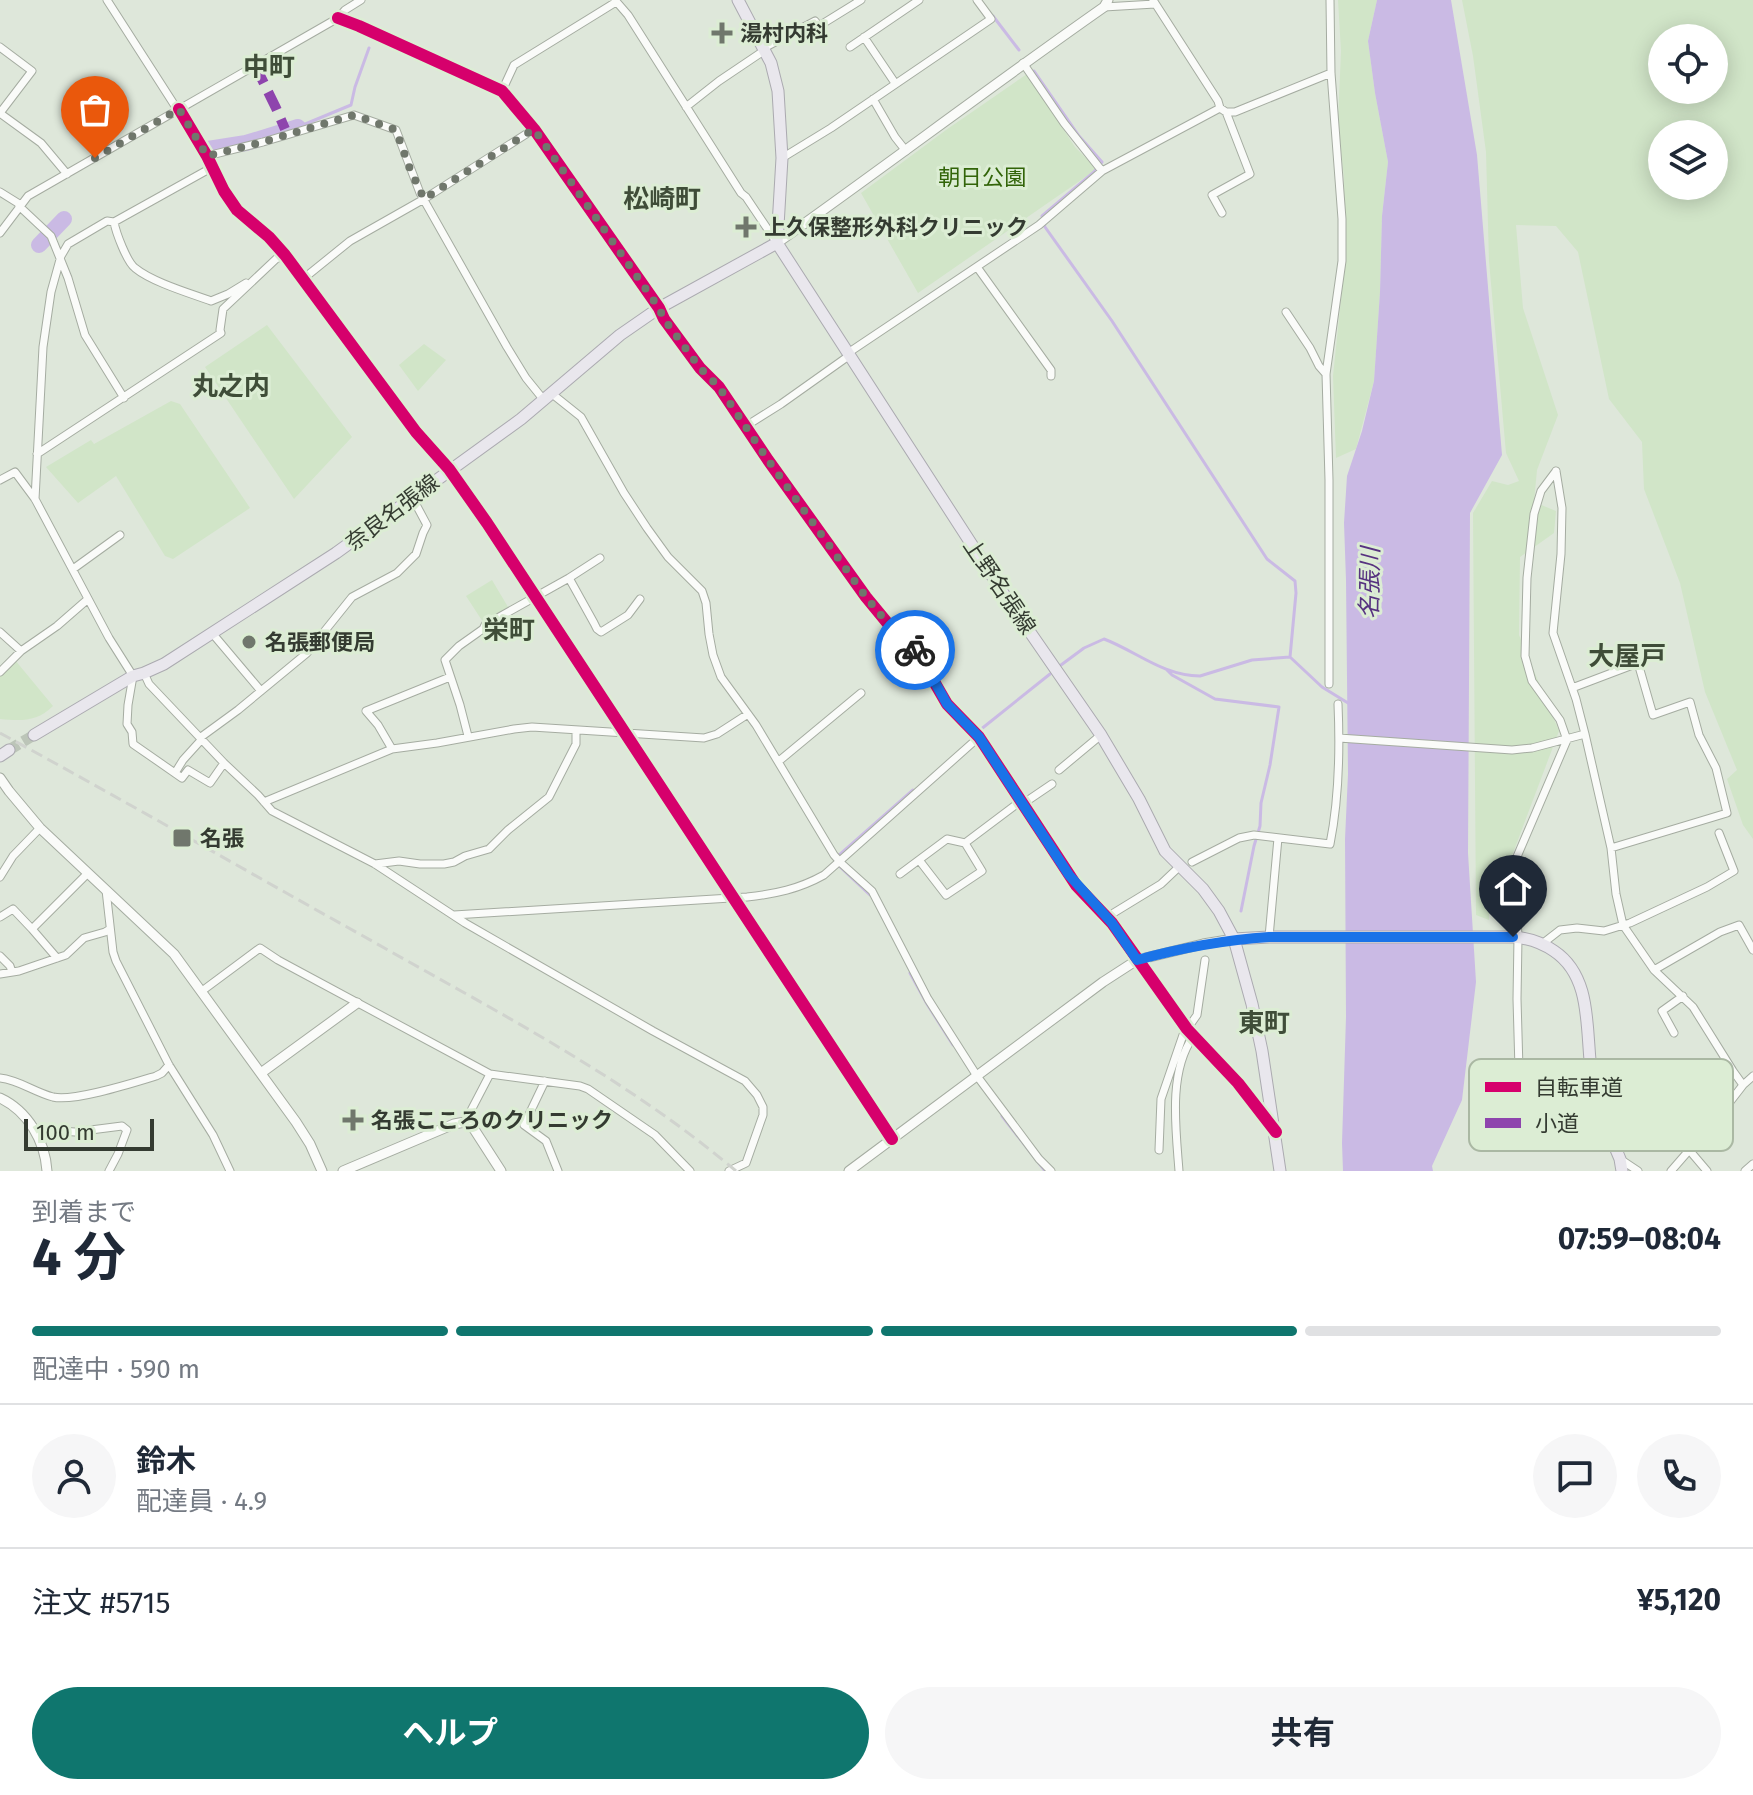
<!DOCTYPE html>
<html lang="ja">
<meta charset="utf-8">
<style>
:root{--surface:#fff;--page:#f6f6f7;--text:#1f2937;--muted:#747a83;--line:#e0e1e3;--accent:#0f766e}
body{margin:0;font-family:"Fira Sans","Noto Sans JP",sans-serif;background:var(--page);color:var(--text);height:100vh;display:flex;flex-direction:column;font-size:30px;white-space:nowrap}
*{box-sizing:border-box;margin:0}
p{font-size:26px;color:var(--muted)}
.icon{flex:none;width:44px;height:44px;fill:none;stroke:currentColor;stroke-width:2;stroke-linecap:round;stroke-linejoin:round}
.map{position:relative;height:1171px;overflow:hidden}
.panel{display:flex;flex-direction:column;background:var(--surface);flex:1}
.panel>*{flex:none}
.controls{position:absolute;left:1648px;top:24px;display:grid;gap:16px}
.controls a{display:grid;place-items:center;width:80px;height:80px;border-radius:50%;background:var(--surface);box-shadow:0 4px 20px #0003;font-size:40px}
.scale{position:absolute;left:24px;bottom:20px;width:130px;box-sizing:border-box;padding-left:8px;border:4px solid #343b31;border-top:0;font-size:22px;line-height:28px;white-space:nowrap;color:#343b31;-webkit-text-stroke:6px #dcedd4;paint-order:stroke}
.pin{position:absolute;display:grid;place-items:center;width:68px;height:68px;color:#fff;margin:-82px -34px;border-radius:50% 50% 50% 0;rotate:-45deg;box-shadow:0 0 8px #0007}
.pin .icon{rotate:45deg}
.courier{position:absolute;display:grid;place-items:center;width:80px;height:80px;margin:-40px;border:6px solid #1a73e8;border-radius:50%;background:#fff;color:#222;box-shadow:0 2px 10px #0007}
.summary em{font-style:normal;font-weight:700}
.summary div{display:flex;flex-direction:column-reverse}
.summary{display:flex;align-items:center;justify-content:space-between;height:136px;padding:0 32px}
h1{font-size:52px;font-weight:700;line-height:60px}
.bar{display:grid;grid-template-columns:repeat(4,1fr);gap:12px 8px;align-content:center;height:96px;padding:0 32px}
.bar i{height:10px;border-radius:6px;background:var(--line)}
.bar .current{background:var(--accent)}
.bar p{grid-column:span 4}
.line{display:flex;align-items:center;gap:20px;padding:0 32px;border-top:2px solid var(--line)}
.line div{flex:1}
.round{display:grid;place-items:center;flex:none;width:84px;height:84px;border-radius:42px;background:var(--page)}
.cta{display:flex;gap:16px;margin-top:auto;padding:16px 32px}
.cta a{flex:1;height:92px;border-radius:48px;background:var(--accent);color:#fff;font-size:32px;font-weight:700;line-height:92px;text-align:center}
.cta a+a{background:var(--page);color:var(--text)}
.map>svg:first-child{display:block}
.green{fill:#d1e5c8;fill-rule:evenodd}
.water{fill:#cabae4}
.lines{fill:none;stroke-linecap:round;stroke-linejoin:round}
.stream{stroke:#cabae4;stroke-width:3}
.river{stroke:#cabae4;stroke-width:16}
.primary-tunnel{stroke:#bcc5b8;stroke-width:11;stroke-dasharray:11 5.5;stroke-linecap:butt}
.minor-casing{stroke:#a5aca1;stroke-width:9}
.tertiary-casing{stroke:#a5aca1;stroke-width:11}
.primary-casing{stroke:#abaab0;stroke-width:13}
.minor{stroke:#fafbf9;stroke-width:7}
.tertiary{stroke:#fafbf9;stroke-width:9}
.primary{stroke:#e9e7ed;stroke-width:11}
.rail{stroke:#d0d3ce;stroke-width:3;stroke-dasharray:12 6;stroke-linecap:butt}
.quiet{stroke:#8e44ad;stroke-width:10;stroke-dasharray:20 10;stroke-linecap:butt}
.cycleway-casing{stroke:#dcedd4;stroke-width:17}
.cycleway{stroke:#d6006c;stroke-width:12}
.done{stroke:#70776c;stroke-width:8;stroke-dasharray:0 14.4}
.route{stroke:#1a73e8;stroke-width:10}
.poi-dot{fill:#70776c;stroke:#dcedd4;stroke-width:3}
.labels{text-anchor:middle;stroke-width:6;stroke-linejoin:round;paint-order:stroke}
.poi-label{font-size:22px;font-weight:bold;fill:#343b31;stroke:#dcedd4;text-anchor:start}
.park-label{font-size:22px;fill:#326409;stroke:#dcedd4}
.street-label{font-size:22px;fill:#343b31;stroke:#dcedd4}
.water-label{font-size:24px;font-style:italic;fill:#573380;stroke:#dcedd4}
.quarter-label{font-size:26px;font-weight:bold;fill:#3f4d38;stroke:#dcedd4}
.key{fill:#dcedd4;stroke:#aab8a3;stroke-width:2}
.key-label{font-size:22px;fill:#343b31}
</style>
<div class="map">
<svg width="1753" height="1171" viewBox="0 0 1753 1171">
<rect width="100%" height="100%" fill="#dee7da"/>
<path class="green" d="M1338,0H1377L1368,41L1375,93L1388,162L1382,216L1380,292L1374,381L1356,449L1336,458L1333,376L1345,261L1344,178L1338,122L1341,51Z
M1462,0H1753V839L1743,825L1727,779L1737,770L1705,692L1680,583L1644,489L1642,442L1609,399L1578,252L1556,226L1516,225L1523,308L1558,415L1537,470L1534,502L1556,511L1554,533L1520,557L1519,635L1559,731L1510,861L1493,870L1506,894L1489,901V920L1476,915L1473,513L1492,481L1508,485L1519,481L1506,453L1489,261L1486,152L1473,56ZM1662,38H1714V90H1662ZM1662,134H1714V186H1662Z
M1027,74L1075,147L1097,169L918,293L861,193L946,130Z
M267,325L352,437L294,499L205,367Z
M424,344L446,360L418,391L399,365Z
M171,401L180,404L250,508L173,559L165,556L116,476L78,503L46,467L91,440L94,444Z
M492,580L508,607L483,622L466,596Z
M15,660L53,706C37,722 21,721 0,719V675Z"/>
<path class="water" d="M1377,0H1451L1477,155L1502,455L1470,513L1468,853L1476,982L1462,1100L1432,1166L1433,1171H1343L1342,1143L1346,1017L1345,839L1348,774L1346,580L1344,523L1347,476L1362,431L1374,381L1380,292L1382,216L1388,162L1375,93L1368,41Z"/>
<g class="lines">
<path class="stream" d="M993,16L1019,50
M1034,71L1079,136L1102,162L1094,172L1042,216L1045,227L1112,321L1267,559L1295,581L1296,593L1290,657L1322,687L1348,703
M298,127L351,105L355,87L369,48
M1061,665L1084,648L1104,639C1136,651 1163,676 1200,676L1252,660L1290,657
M1167,670L1172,675L1215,699L1279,707L1270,765L1261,803L1260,826L1254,846L1241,911
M980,730L1050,674
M837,857L913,790
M838,865L870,895
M910,973L927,1004L953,1045
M1002,1116L1045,1171"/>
<path class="river" d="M208,149L246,143L298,127
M39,245L64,219"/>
<path class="primary-tunnel" d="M9,750L34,735"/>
<g class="minor-casing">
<path id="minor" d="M107,0L177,109
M615,0L628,15L741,193L746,197L775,240
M1153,0L1218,101L1220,108L1226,112H1235L1331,73
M1104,7L1155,4
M338,18L359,26L502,91L534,129L659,308L664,319L700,368L719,387L768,460L866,597L894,631L917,652L947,704L979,737L1076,885L1112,923L1187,1029L1238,1083L1271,1127
M864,37L895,83
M0,47L32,71L0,113
M850,47L919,0
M764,48L815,21L819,26L861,0
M1023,63L1064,123L1102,171
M502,91L514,65L616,2
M873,99L895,137L906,151
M686,107L719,81L765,50
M179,109L207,156L263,142L354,115L396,130L420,193L507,347L526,378L543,399
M1,114L41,143L67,174
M782,158L831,128L991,19L977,0
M0,192L21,205
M19,206L51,236L68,278L85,335L124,398
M1222,213L1212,195L1250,174L1226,112
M114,222C116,233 127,262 135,268C152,282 189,293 211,301L228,294L246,283
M0,233L28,196L338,18L345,10L361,0
M977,267L1051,370V376
M303,279L350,241L424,199L534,129
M1286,312L1310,348L1319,366L1326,374
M848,353L1039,225L1102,171L1220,108
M551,393L581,417L624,493L647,528L668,557L702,591L706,603L709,634L713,655L721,677L756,725L834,855L842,864L872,891L928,999L977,1076L1039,1159L1051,1171
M746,426L781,404L850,355
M37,454L221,333L220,330L223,309L276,259L285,255
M1556,471L1541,491L1534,514L1527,578L1525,656L1532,681L1560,720L1567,740L1513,866L1510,888L1516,897L1518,937L1517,999L1521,1139L1573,1141L1609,1132
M1556,471L1562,508L1561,554L1553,633L1576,699L1585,734L1611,848L1616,894L1623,925L1654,970L1693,1007L1733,1071L1743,1085L1719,1116L1671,1171
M0,480L15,472L35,499L109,638L133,676L128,705L127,724L132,732L133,744L182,778L188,770L210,783L224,763
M35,499L43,347L51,292L61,256L68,244L107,221L114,222L211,168
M73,569L120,535
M569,578L600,558
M0,632L21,651
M212,633L261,691
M0,672L21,651L57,626L88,599
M144,673L149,684L224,763L258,795L272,811L375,864L465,923L653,1031L745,1081L757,1095L763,1107V1115L746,1163L729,1171
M1329,684V480L1326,374L1342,261V219L1331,73L1330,0
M1572,688L1638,663L1653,715L1690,702L1699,735L1716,768L1727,813L1611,848
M468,736L460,705L445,660L459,646L483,629L485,625L569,578L594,623L597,629L601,632L628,615L640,599
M201,737L238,710L307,653L352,597L397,573L416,554L423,533L427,525L412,497
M1339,738L1512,750L1532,748L1585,734
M392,749L378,725L366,711L450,677
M779,761L861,693
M1059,770L1101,735
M175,773L183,760L202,739
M264,802L392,749L437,743L514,729L532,727L704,738L717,734L748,714
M1024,803L1052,784
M919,860L946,895L982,871L965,843
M1192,862L1239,838L1254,835L1330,844C1339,799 1340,750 1338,704
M375,864L399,861L420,864H444L454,862L465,856L489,849L508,830L549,797L576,744V730
M900,874L947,839L965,843L1022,800
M0,877L13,856L40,828
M106,890L113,952L116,961L169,1065L213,1135L230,1171
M454,915L747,897C775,894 799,889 824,875L979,737
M0,917L13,909L32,929L88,873
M1107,917L1161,884L1180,866
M32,929L57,958
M1269,937L1278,838
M1542,944L1560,930L1577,928L1604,931L1630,923L1707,887L1734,871L1719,833
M0,956L10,966L12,972
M1654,970L1720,932L1739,925L1753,950
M0,974L19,971L66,955L84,938L105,932L110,929
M202,991L260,948L278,960L490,1074L580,1086L588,1089L655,1135L690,1171
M1674,1033L1662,1011L1683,996
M0,1078C19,1080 34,1092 53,1097C74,1102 133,1083 156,1076L162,1073L169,1065
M545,1081L524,1125L546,1141L558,1171
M1743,1085L1753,1076
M465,1122L490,1074
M36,1131L46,1130L75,1132L122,1126L127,1130L118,1154L109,1171
M1159,1150L1161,1099L1183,1035L1197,1015L1205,960
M1690,1151L1707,1171
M1620,1159L1638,1171
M1179,1171C1176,1130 1168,1072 1193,1037
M1745,1171L1753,1164"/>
</g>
<g class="tertiary-casing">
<path id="tertiary" d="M207,156C214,175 224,197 238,212C253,227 270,237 285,255L416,432L449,469L626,733L892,1139
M777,243C887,165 994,84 1104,7L1108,0
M0,778L9,791L40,828L174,954L296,1122L310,1144L322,1171
M261,1073L357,1003
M0,1098C28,1111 45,1141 47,1171
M343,1171L454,1124L465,1122L472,1126L501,1171
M849,1171L1103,982L1137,960L1203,944L1234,939"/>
</g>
<g class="primary-casing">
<path id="primary" d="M738,0L771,63L778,91L782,158L777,243L1005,596L1101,735L1139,799L1165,851L1203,889L1219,911L1234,939L1252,1004L1262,1051L1280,1171
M34,735L133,676L144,673L164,664L336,553L521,419L620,335L659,308L777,243
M0,756L9,750
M1234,939L1269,937H1513C1529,938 1541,942 1554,951C1596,979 1584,1039 1593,1083C1598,1109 1610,1135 1620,1159L1622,1171"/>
</g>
<use href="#minor" class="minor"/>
<use href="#tertiary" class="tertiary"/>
<use href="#primary" class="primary"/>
<path class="rail" d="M0,733C125,801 248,872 372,941C497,1012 626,1078 736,1171"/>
<path class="quiet" d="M255,65L276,108L285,129"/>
<g class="cycleway-casing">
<path id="cycleway" d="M338,18L359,26L502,91L534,129L659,308L664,319L700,368L719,387L768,460L866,597L894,631L917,652L947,704L979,737L1076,885L1112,923L1187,1029L1238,1083L1276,1132
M179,109L207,156L224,191L237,210L269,237L285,255L416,432L449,469L487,523L892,1139"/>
</g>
<use href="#cycleway" class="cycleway"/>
</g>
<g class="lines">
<path class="done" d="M95,158L179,109L207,156L263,142L354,115L396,130L410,169L424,199L534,129L659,308L664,319L700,368L719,387L768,460L866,597L894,631L915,650"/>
<path class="route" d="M915,650L927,668L947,704L979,737L1069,875L1112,923L1137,960C1181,948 1223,940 1269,937H1513"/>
</g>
<g class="poi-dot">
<path d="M718 21h8v8h8v8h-8v8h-8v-8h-8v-8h8z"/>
<path d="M742 215h8v8h8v8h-8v8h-8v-8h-8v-8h8z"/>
<circle cx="249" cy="642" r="8"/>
<rect x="172" y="828" width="20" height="20" rx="4"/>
<path d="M349 1108h8v8h8v8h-8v8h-8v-8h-8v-8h8z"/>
</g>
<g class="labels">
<g class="poi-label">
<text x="740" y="41">湯村内科</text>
<text x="764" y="235">上久保整形外科クリニック</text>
<text x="265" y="650">名張郵便局</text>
<text x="200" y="846">名張</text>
<text x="371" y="1128">名張こころのクリニック</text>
</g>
<g class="park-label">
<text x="982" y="185">朝日公園</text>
</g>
<g class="street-label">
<text transform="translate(392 512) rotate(-37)" y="8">奈良名張線</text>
<text transform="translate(1000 586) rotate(56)" y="8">上野名張線</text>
</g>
<g class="water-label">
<text transform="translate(1370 583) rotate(-89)" y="8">名張川</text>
</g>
<g class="quarter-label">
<text x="269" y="76">中町</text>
<text x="662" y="208">松崎町</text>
<text x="231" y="395">丸之内</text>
<text x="509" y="639">栄町</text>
<text x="1627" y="665">大屋戸</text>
<text x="1264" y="1032">東町</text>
</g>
</g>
<rect x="1469" y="1059" width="264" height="92" rx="12" class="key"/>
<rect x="1485" y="1082" width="36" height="10" fill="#d6006c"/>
<rect x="1485" y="1118" width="36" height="10" fill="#8e44ad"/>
<g class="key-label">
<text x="1535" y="1095">自転車道</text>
<text x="1535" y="1131">小道</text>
</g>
</svg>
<div class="controls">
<a><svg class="icon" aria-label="locate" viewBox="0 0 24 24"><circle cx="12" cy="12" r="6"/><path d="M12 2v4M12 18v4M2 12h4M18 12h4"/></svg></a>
<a><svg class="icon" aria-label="layers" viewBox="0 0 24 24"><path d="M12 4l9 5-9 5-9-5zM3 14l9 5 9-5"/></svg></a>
</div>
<div class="scale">100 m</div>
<div class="pin" style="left:95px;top:158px;background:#ea580c"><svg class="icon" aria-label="bag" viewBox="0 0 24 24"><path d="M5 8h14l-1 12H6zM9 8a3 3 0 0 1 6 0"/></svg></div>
<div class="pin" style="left:1513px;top:937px;background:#1f2937"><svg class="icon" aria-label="home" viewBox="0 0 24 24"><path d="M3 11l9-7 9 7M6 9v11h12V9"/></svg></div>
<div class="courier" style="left:915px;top:650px"><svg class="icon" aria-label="bike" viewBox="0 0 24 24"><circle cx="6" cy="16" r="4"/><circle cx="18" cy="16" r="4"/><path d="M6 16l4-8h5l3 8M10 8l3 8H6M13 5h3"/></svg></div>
</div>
<section class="panel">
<div class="summary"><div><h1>4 分</h1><p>到着まで</p></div><em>07:59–08:04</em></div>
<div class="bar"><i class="current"></i><i class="current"></i><i class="current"></i><i></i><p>配達中 · 590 m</p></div>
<div class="line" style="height:144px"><a class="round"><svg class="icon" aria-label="person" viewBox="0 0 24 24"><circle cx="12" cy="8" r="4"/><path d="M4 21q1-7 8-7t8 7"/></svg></a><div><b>鈴木</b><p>配達員 · 4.9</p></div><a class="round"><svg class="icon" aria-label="chat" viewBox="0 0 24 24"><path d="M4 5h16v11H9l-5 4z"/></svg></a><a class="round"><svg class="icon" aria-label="phone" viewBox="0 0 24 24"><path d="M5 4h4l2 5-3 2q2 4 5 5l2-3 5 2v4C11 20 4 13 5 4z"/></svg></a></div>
<div class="line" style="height:104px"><div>注文 #5715</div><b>¥5,120</b></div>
<div class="cta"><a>ヘルプ</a><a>共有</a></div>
</section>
